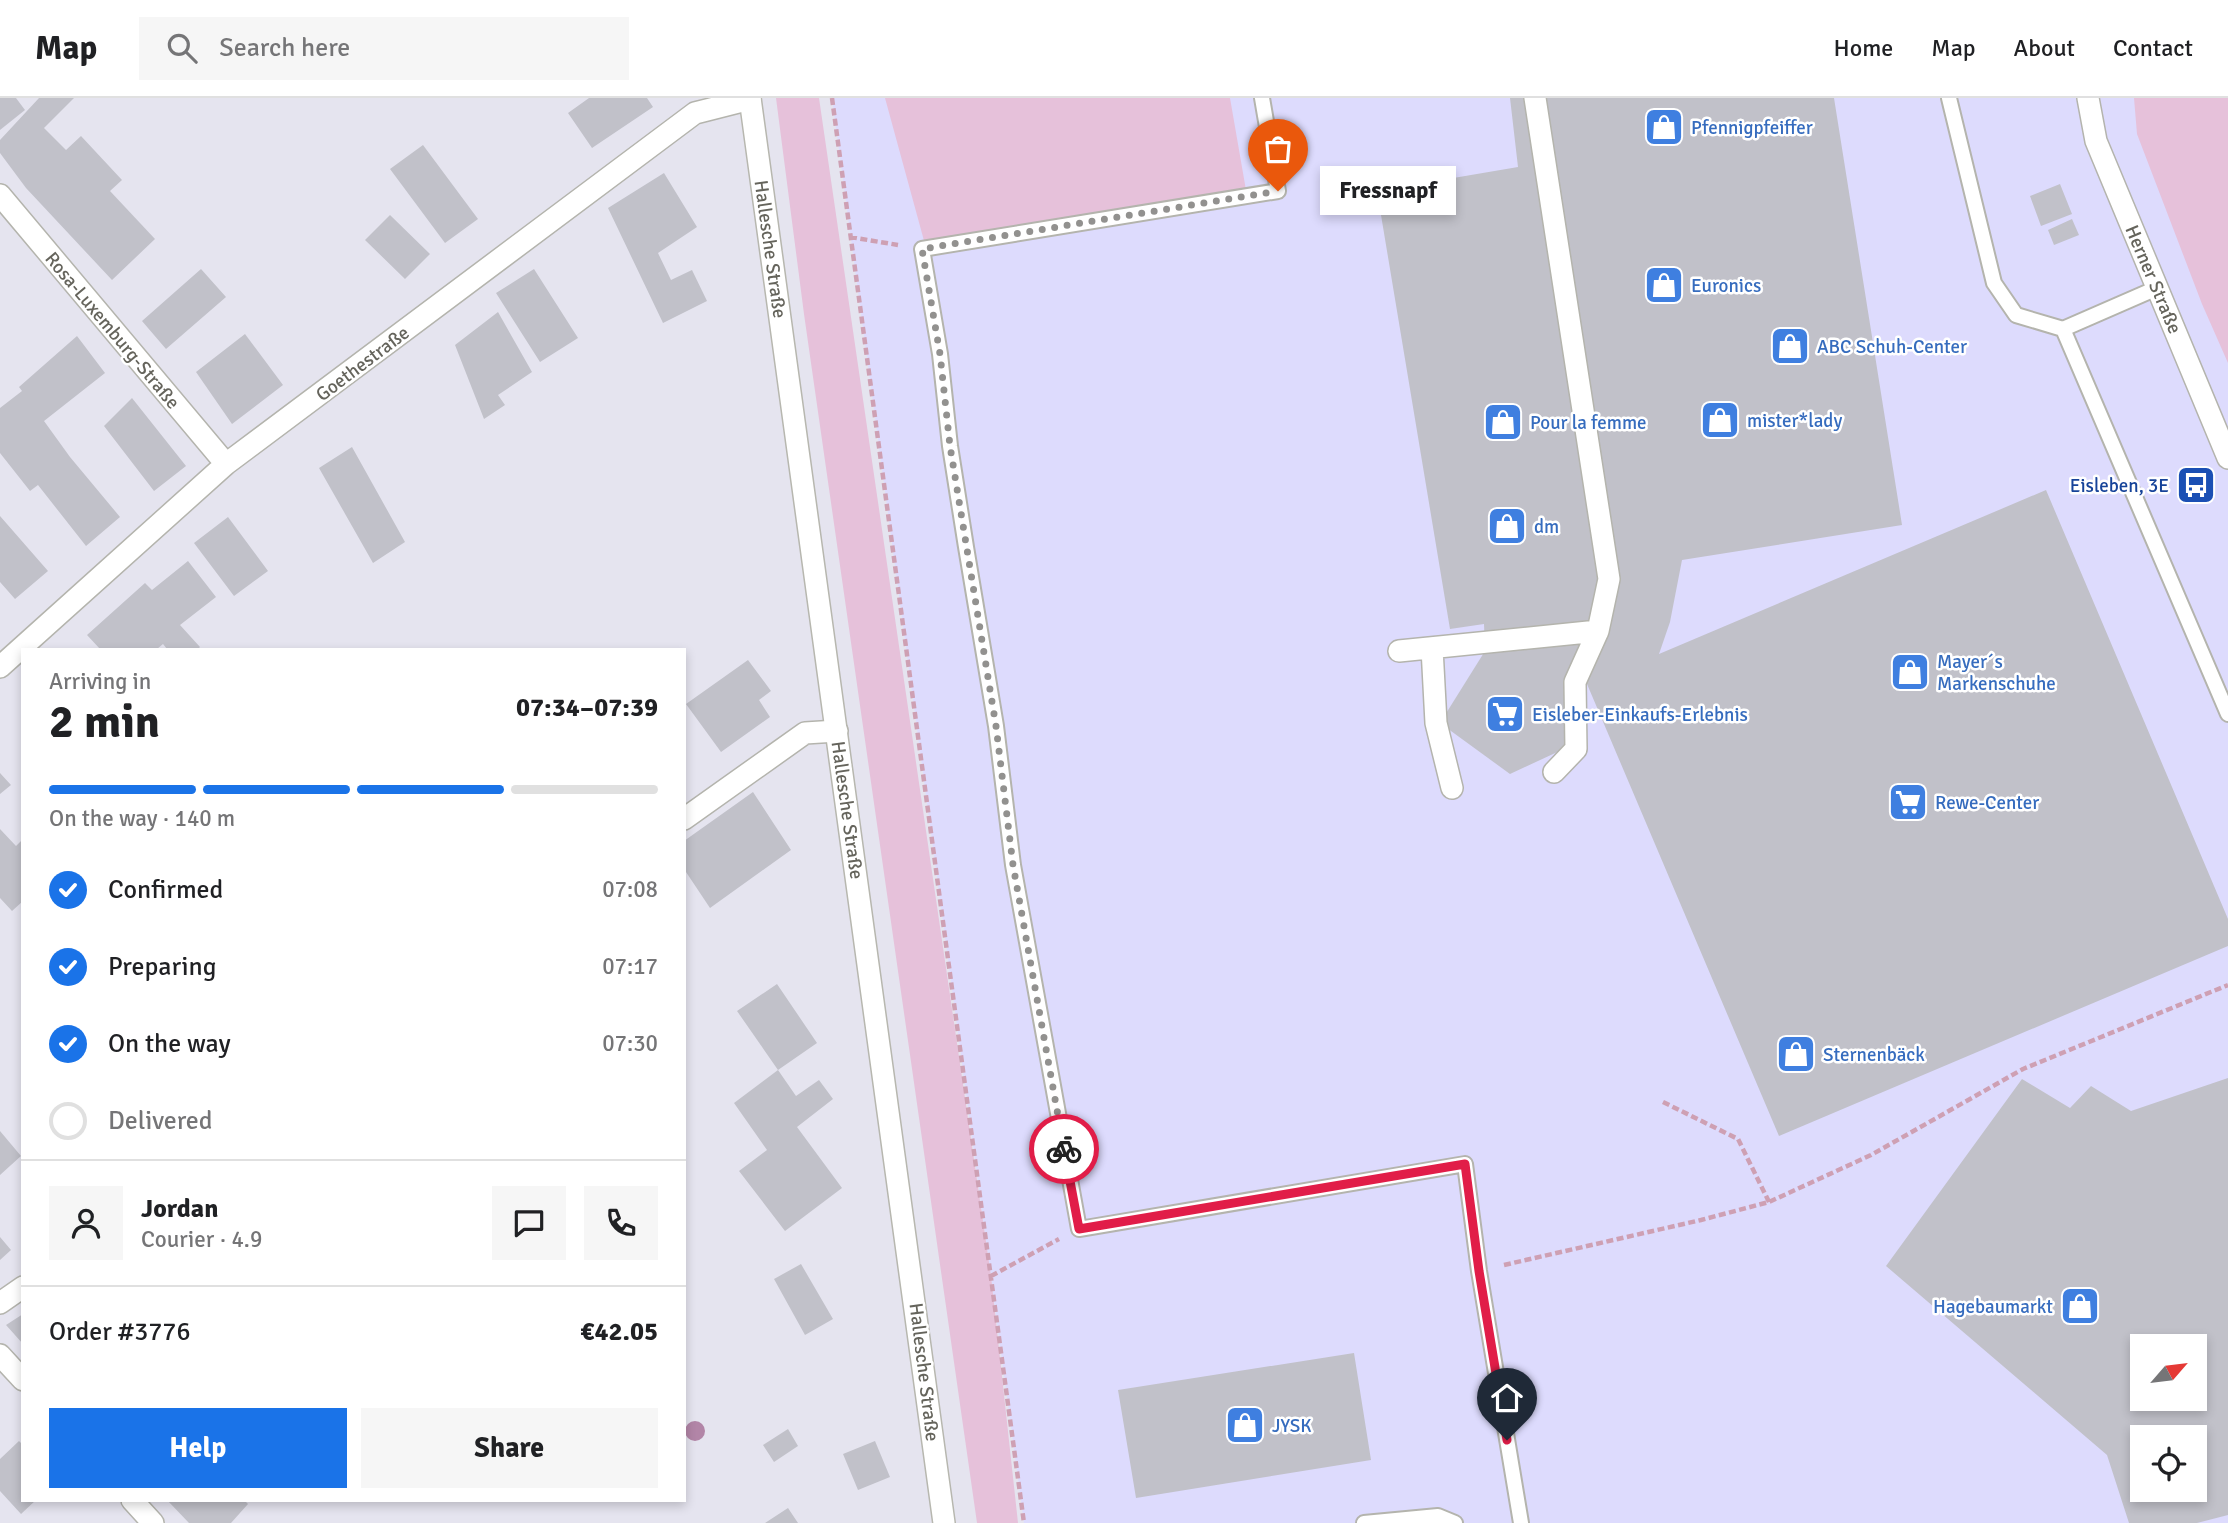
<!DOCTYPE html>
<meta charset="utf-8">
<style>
:root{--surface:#fff;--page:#f6f6f6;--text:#202124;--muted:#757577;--line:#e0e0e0;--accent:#1a73e8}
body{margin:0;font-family:Signika,sans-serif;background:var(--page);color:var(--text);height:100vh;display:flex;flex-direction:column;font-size:26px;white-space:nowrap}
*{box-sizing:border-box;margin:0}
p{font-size:23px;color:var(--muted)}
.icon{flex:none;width:38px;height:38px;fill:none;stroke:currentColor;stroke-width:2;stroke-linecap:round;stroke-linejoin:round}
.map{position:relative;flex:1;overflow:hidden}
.panel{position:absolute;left:21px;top:550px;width:665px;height:854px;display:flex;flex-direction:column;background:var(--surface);border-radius:0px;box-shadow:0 4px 10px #0003}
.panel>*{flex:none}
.needle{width:46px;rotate:62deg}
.tools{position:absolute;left:2130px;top:1236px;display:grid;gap:14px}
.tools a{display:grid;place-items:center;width:77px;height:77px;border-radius:0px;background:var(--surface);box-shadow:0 4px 10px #0003;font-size:35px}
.pin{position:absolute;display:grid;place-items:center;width:60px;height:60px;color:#fff;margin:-72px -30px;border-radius:50% 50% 50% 0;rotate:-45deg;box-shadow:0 0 7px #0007}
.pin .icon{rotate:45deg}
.courier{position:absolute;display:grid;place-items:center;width:70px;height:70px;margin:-35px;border:5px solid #e11d48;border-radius:50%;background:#fff;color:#222;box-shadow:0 2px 9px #0007}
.bubble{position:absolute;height:49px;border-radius:0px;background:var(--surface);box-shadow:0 4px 10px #0003;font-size:23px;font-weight:700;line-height:49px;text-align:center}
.summary em{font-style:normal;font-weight:700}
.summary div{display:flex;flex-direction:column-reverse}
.summary{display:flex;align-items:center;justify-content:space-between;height:119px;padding:0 28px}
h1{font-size:46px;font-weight:700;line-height:52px}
.bar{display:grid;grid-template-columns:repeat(4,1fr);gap:10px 7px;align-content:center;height:84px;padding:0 28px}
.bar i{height:9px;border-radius:5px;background:var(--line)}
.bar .on{background:var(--accent)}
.bar p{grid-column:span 4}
.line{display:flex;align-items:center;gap:18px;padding:0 28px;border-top:2px solid var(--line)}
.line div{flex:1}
.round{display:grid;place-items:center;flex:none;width:74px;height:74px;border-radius:0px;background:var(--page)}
ol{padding:0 28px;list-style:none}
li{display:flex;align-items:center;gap:21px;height:77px}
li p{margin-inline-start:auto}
li .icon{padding:7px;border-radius:50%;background:var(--accent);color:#fff;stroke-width:4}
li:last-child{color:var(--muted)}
li i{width:38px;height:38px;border:4px solid var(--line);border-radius:50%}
.cta{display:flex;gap:14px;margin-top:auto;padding:14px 28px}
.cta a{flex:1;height:80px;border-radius:0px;background:var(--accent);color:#fff;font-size:28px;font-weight:700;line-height:80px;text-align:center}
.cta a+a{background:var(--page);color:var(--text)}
header{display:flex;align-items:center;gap:42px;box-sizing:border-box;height:98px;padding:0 35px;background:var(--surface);border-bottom:2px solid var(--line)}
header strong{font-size:33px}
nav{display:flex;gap:38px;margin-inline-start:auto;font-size:24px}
.search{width:490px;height:63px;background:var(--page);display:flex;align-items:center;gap:18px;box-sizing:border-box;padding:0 24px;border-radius:0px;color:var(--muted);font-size:26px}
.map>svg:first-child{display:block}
.commercial{fill:#dddbfd;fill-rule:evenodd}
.green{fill:#e6c1da}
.building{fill:#c1c1c9;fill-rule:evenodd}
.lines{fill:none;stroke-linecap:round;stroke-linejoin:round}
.lane-casing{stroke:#b4b4ad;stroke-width:18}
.street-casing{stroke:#b4b4ad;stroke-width:24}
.secondary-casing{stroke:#b7b7af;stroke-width:24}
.path{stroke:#cea0b3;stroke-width:4.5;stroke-dasharray:7 3.5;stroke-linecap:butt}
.lane{stroke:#fff;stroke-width:14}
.street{stroke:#fff;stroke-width:21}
.secondary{stroke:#fff;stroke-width:21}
.tree{fill:#b285a7}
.done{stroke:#92918f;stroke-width:7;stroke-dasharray:0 12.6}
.route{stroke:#e11d48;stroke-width:9}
.labels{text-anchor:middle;stroke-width:5;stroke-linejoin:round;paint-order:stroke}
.shop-label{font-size:19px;fill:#366cbe;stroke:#fff;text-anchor:start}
.street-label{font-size:19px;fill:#65645c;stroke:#fff}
.transit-label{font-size:19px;fill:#164399;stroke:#fff;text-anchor:end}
</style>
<header>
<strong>Map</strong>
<div class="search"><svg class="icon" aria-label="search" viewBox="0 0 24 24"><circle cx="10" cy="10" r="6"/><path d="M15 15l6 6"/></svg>Search here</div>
<nav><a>Home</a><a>Map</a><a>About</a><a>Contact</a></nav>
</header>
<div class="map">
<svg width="2228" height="1425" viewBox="0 0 2228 1425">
<rect width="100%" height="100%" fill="#e5e4ef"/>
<path class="commercial" d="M832,0H2228V1425H1024ZM2142,1248H2194V1300H2142ZM2142,1339H2194V1391H2142Z"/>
<path class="green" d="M776,0H819L991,1178L1018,1425H977L804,216Z
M885,0H1230L1247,98L926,150Z
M2134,0H2228V265L2202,206L2137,36Z"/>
<path class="building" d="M0,0H16L25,12L0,32Z
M39,0H74L44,30L66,52L81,38L122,82L110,93L155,141L112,182L26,90L0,55V42Z
M589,0H647L653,9L592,50L568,15Z
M1510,0H1834L1902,427L1682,462L1670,524L1659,556L2046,392L2228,821V848L1779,1038L1587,586L1564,608L1566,650L1510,676L1440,625L1485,553L1484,526L1450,531L1377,93L1518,69Z
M423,47L478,121L445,145L390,71Z
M664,75L697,129L658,155L671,182L692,172L707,203L663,225L608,110Z
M2060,86L2072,116L2041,128L2030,98Z
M390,117L430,156L405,181L365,142Z
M2072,121L2079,137L2054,147L2048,132Z
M201,171L226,199L166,251L142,223Z
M534,171L578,240L540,264L496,195Z
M498,214L532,274L498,297L505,307L484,321L455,247Z
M245,236L283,287L232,326L196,274Z
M77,238L105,275L44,323L70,359L120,419L86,448L38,387L30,393L0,355V310L22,293L19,289Z
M132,300L186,368L154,393L104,328Z
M352,349L405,444L373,465L319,370Z
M0,418L48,473L15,501L0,484Z
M228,419L268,473L234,498L194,445Z
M188,463L216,499L180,527L200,549L198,551H167L163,546L157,551H100L87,537L145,485L152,492Z
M748,562L771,593L759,602L770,619L721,654L686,606Z
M0,675L11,687L0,696Z
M753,694L791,752L710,810L684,771V743Z
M0,731L16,748L23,741V803L12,813L0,800Z
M777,886L817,945L778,972L737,913Z
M778,972L796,998L819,982L833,1001L797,1029L842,1090L785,1133L739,1073L767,1052L734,1005Z
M2228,980V1417L2197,1425H2129L2107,1357L1886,1168L2022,981L2070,1010L2091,988L2131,1013ZM2142,1248H2194V1300H2142ZM2142,1339H2194V1391H2142Z
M0,1033L21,1058L0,1077Z
M0,1139L11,1152L0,1162Z
M801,1166L833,1221L805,1237L774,1181Z
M23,1216V1246L6,1227Z
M1354,1255L1371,1362L1136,1400L1118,1292Z
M788,1331L798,1348L774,1364L763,1347Z
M19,1343L23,1347V1402H36L21,1416L0,1393V1361Z
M875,1343L890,1379L858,1392L843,1356Z
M167,1402H244L248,1406L231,1425H189Z
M788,1410L798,1425H765Z"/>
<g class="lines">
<g class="lane-casing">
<path id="lane" d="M1262,0L1278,93L922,151L940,256L950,348L966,449L996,628L1013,767L1079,1131L1465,1066L1479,1173L1521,1425
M1949,0L1994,185L2016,217L2063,231
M2157,190L2063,231L2228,616
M1364,1425L1438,1418L1455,1425"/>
</g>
<g class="street-casing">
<path id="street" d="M2088,0L2096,43L2228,360
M0,97L226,366
M1432,550L1436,625L1452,690
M1399,553L1598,533L1609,481L1535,0
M0,569L226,366L695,15L750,1
M1554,674L1576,651L1575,584L1598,533
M684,721L805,635L837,633
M0,1205L23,1189
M0,1257L23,1282
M132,1402L153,1425"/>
</g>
<g class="secondary-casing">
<path id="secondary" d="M750,0L944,1425"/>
</g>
<path class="path" d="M832,0L1024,1425
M850,139L898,147
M1663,1004L1738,1041L1769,1104
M1504,1167L1701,1122L1769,1104L1871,1057L2023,971L2228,887
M991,1178L1059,1141"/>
<use href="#lane" class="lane"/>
<use href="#street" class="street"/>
<use href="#secondary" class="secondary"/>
</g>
<circle class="tree" cx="695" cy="1333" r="10"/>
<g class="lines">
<path class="done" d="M1064,1051L1013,767L996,628L950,348L940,256L922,151L1278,93"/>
<path class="route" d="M1064,1051L1079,1131L1465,1066L1479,1173L1507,1342"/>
</g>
<defs>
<g id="shop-square" transform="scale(2.0125)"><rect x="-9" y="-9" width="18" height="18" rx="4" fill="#3f7fe0" stroke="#fff"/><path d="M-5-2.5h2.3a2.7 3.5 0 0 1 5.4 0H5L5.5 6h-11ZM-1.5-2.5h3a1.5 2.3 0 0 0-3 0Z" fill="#fff"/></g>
<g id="bus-square" transform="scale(2.0125)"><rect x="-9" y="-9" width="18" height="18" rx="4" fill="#1a4fb4" stroke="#fff"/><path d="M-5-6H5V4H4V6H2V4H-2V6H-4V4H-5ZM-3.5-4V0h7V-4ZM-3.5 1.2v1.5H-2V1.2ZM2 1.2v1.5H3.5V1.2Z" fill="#fff"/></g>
<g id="supermarket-square" transform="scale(2.0125)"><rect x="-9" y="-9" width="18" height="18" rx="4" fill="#3f7fe0" stroke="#fff"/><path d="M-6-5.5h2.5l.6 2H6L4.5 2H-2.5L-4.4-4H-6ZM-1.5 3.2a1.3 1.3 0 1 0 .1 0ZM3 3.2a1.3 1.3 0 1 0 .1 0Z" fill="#fff"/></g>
</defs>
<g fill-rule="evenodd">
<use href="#shop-square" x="1664" y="29"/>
<use href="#shop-square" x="1664" y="187"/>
<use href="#shop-square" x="1790" y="248"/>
<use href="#shop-square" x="1720" y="322"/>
<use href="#shop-square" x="1503" y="324"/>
<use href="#bus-square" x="2196" y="387"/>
<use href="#shop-square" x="1507" y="428"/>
<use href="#shop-square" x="1910" y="574"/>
<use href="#supermarket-square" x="1505" y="616"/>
<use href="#supermarket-square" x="1908" y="704"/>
<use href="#shop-square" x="1796" y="956"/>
<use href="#shop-square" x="2080" y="1208"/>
<use href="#shop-square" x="1245" y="1327"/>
</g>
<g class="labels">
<g class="shop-label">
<text x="1691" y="36">Pfennigpfeiffer</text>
<text x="1691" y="194">Euronics</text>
<text x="1817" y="255">ABC Schuh-Center</text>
<text x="1747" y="329">mister*lady</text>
<text x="1530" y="331">Pour la femme</text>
<text x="1534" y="435">dm</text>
<text x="1937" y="570">Mayer´s<tspan x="1937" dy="22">Markenschuhe</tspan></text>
<text x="1532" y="623">Eisleber-Einkaufs-Erlebnis</text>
<text x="1935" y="711">Rewe-Center</text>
<text x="1823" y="963">Sternenbäck</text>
<text x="2053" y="1215" text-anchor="end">Hagebaumarkt</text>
<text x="1272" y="1334">JYSK</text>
</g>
<g class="street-label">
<text transform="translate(771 151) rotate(82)" y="7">Hallesche Straße</text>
<text transform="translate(2154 181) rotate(67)" y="7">Herner Straße</text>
<text transform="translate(113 232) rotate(50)" y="7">Rosa-Luxemburg-Straße</text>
<text transform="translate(362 265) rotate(-37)" y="7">Goethestraße</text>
<text transform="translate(848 712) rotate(82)" y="7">Hallesche Straße</text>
<text transform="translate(925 1274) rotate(83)" y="7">Hallesche Straße</text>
</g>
<g class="transit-label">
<text x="2169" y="394">Eisleben, 3E</text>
</g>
</g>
</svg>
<div class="tools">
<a><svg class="needle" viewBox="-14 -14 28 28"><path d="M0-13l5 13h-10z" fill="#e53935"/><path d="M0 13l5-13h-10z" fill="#757577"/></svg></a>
<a><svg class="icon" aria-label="locate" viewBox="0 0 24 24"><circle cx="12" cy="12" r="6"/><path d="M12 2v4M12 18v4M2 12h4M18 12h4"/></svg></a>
</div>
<div class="pin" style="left:1278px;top:93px;background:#ea580c"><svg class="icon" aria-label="bag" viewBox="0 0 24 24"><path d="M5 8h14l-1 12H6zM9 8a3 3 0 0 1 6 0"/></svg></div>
<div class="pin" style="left:1507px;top:1342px;background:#1f2937"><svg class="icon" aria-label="home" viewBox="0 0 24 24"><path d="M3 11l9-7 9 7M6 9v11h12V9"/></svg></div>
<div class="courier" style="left:1064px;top:1051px"><svg class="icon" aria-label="bike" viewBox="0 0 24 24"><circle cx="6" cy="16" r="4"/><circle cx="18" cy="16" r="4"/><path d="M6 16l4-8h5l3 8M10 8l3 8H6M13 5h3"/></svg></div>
<div class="bubble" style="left:1320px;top:68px;width:136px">Fressnapf</div>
<section class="panel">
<div class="summary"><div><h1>2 min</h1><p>Arriving in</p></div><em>07:34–07:39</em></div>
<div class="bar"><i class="on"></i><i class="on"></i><i class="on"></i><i></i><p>On the way · 140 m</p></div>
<ol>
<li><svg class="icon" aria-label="check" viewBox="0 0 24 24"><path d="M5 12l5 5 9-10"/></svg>Confirmed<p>07:08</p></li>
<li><svg class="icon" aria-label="check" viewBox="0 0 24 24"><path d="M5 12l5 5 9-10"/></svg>Preparing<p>07:17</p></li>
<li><svg class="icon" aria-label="check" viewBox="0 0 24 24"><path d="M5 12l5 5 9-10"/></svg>On the way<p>07:30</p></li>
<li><i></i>Delivered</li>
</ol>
<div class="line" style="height:126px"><a class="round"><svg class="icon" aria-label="person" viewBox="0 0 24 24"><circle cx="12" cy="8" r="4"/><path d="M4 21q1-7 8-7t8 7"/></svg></a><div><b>Jordan</b><p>Courier · 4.9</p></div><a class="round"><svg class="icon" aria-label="chat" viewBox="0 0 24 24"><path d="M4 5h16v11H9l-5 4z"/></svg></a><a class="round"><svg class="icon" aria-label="phone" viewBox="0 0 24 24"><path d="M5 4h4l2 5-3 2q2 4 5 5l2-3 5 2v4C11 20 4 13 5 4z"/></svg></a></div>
<div class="line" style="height:91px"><div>Order #3776</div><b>€42.05</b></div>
<div class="cta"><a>Help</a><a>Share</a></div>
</section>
</div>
